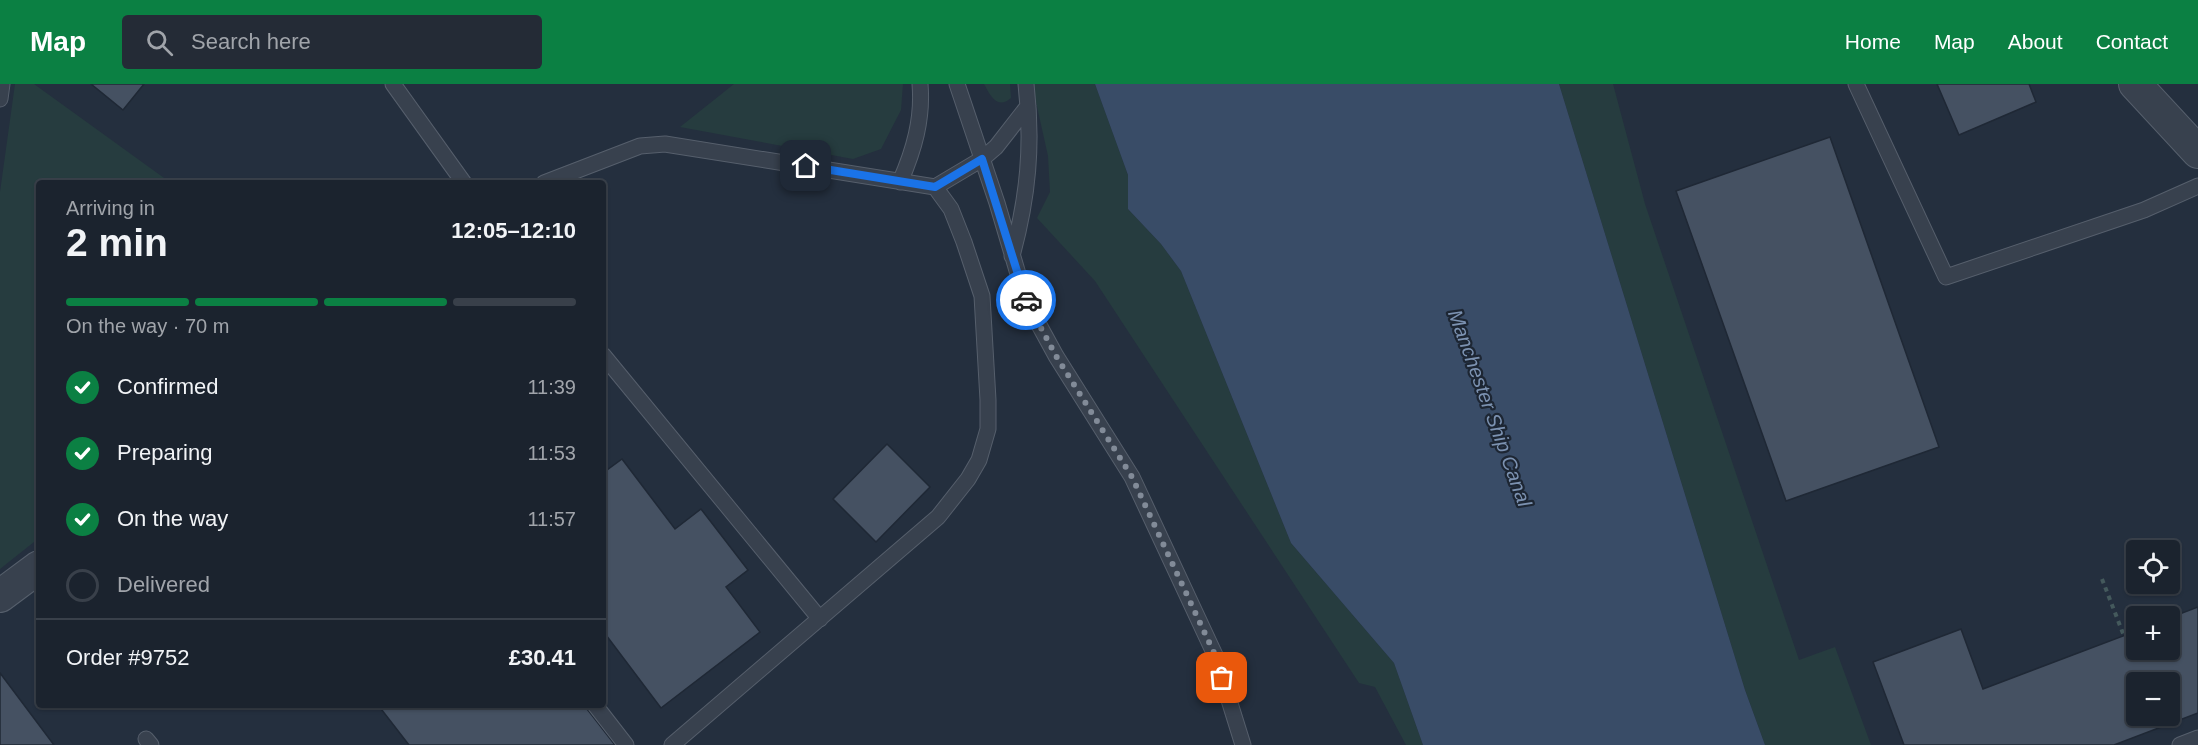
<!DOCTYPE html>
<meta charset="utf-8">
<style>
:root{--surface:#1b232e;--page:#242b36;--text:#f1f3f6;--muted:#a0a4aa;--line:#39404a;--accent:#0b8043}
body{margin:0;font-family:Arial,sans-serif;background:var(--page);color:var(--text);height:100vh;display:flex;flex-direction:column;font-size:22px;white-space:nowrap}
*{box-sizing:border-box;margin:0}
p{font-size:20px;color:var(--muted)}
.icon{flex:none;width:33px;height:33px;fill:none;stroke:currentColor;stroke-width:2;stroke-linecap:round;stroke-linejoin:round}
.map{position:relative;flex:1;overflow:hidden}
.sheet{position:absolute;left:36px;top:96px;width:570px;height:528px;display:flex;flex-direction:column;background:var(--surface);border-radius:6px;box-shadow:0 2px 4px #0004,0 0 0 2px var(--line)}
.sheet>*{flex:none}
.tools{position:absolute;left:2126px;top:456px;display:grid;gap:12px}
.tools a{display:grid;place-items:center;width:54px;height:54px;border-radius:6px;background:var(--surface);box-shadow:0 2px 4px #0004,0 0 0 2px var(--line);font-size:30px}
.pin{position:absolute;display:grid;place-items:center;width:51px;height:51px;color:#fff;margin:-26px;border-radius:12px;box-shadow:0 3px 9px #0006}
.courier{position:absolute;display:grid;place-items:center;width:60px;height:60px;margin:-30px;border:4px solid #1a73e8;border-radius:50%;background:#fff;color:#222;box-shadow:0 2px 8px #0007}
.head em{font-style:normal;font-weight:600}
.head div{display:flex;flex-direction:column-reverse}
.head{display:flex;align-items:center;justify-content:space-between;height:102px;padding:0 30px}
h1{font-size:39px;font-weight:600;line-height:45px}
.bar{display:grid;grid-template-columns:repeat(4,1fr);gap:9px 6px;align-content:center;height:72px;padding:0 30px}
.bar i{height:8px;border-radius:4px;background:var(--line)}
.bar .active{background:var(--accent)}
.bar p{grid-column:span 4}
.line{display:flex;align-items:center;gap:15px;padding:0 30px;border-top:2px solid var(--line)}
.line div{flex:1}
ol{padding:0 30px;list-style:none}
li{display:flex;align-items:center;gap:18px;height:66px}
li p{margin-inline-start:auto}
li .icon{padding:6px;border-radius:50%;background:var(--accent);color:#fff;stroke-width:4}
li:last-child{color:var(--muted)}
li i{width:33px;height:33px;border:3px solid var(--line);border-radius:50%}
header{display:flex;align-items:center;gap:36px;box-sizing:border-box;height:84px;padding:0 30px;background:var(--accent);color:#fff}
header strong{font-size:28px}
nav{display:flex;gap:33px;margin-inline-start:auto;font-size:21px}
.search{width:420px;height:54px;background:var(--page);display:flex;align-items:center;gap:15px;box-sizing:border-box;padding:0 21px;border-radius:6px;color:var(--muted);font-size:22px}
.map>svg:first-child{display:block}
.green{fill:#263c3f}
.water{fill:#394c67}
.building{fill:#455162;stroke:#1f2835;stroke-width:1.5;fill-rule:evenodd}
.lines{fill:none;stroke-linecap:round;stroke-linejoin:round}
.lane-casing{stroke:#565f6c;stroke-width:17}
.street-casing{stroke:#565f6c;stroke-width:34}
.path{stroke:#44595c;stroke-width:4;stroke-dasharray:4.5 4.5;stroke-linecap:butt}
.lane{stroke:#38414e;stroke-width:15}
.street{stroke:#38414e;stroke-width:32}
.done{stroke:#828b98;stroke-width:6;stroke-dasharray:0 10.8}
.route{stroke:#1a73e8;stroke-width:8}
.labels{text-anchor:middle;stroke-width:4.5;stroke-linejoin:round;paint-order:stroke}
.water-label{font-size:20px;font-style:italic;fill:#7c92b1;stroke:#1d2633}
</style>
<header>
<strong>Map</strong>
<div class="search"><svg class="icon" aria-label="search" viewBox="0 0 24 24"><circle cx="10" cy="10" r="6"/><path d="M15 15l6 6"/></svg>Search here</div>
<nav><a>Home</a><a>Map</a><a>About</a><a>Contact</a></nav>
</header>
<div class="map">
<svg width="2198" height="661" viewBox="0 0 2198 661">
<rect width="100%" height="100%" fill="#242f3e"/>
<path class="green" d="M15,0H34L171,99H39V454L0,485V108Z
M734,0H903L901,26L881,65L853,75L680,43Z
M984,0H1010L1011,14C997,26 990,11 984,0Z
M1032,0H1095L1128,91V125L1161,160L1181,187L1291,459L1394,579L1423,661H1406L1375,603L1359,599L1095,197L1037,134L1050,108L1048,72Z
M1559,0H1613L1645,120L1799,576L1835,563L1871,661H1765L1745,606Z"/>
<path class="water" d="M1095,0H1559L1745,606L1765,661H1423L1394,579L1291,459L1181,187L1161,160L1128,125V91Z"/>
<path class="building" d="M91,0H144L123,26Z
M1937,0H2029L2036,18L1959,51Z
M1830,53L1939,363L1786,417L1676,107Z
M887,360L930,403L876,458L833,415Z
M622,375L675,445L701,425L748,486L726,503L760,548L661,624L603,547V389Z
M2198,523V629L2114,661H1904L1873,578L1961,545L1983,605L2136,547V566H2169V534ZM2136,598H2169V632H2136Z
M0,589L54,661H0Z
M378,621H584L615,661H409Z"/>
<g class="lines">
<g class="lane-casing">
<path id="lane" d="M393,0L464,99
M957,0L997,119L1026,217L1056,272L1132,393L1215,571L1243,661
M1856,0L1946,193L2144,126L2198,102
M0,15L2,0
M900,98C914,66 923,35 920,0
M544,99L640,62L665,60L935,103L951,125L964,158L982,212L988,316V345L979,376L968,395L938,433L672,661
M935,103L982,75L996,63L1028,22
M1012,172C1028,113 1033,61 1026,0
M603,271L820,535
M595,621L626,661
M146,655L151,661
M2180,661L2198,654"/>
</g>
<g class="street-casing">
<path id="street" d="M2135,0L2198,68
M0,512L39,483"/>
</g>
<path class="path" d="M2102,495L2124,552"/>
<use href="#lane" class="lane"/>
<use href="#street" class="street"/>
</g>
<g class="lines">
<path class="done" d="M1026,216L1056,272L1132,393L1215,571L1222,594"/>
<path class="route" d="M806,82L935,103L982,75L1026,216"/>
</g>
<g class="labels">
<g class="water-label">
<text transform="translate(1490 324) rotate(70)" y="7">Manchester Ship Canal</text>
</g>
</g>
</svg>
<div class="tools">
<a><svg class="icon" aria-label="locate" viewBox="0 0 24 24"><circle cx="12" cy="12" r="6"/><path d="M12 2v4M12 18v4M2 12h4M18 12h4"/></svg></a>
<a>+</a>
<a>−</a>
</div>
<div class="pin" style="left:1222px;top:594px;background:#ea580c"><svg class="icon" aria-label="bag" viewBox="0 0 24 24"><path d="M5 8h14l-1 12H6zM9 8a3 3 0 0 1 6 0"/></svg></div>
<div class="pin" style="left:806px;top:82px;background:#1f2937"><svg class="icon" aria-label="home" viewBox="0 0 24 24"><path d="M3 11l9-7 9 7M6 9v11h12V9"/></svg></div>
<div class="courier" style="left:1026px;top:216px"><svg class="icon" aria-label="car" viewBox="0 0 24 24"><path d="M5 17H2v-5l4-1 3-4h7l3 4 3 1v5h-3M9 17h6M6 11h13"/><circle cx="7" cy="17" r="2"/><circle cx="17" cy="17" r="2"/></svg></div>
<section class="sheet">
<div class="head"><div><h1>2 min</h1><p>Arriving in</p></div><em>12:05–12:10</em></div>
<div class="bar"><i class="active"></i><i class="active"></i><i class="active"></i><i></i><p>On the way · 70 m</p></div>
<ol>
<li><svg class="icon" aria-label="check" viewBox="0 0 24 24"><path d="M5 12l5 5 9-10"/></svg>Confirmed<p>11:39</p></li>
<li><svg class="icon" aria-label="check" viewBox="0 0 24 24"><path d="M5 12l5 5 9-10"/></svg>Preparing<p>11:53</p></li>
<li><svg class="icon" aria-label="check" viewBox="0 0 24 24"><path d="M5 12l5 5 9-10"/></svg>On the way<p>11:57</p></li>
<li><i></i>Delivered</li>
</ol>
<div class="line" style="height:78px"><div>Order #9752</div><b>£30.41</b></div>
</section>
</div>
